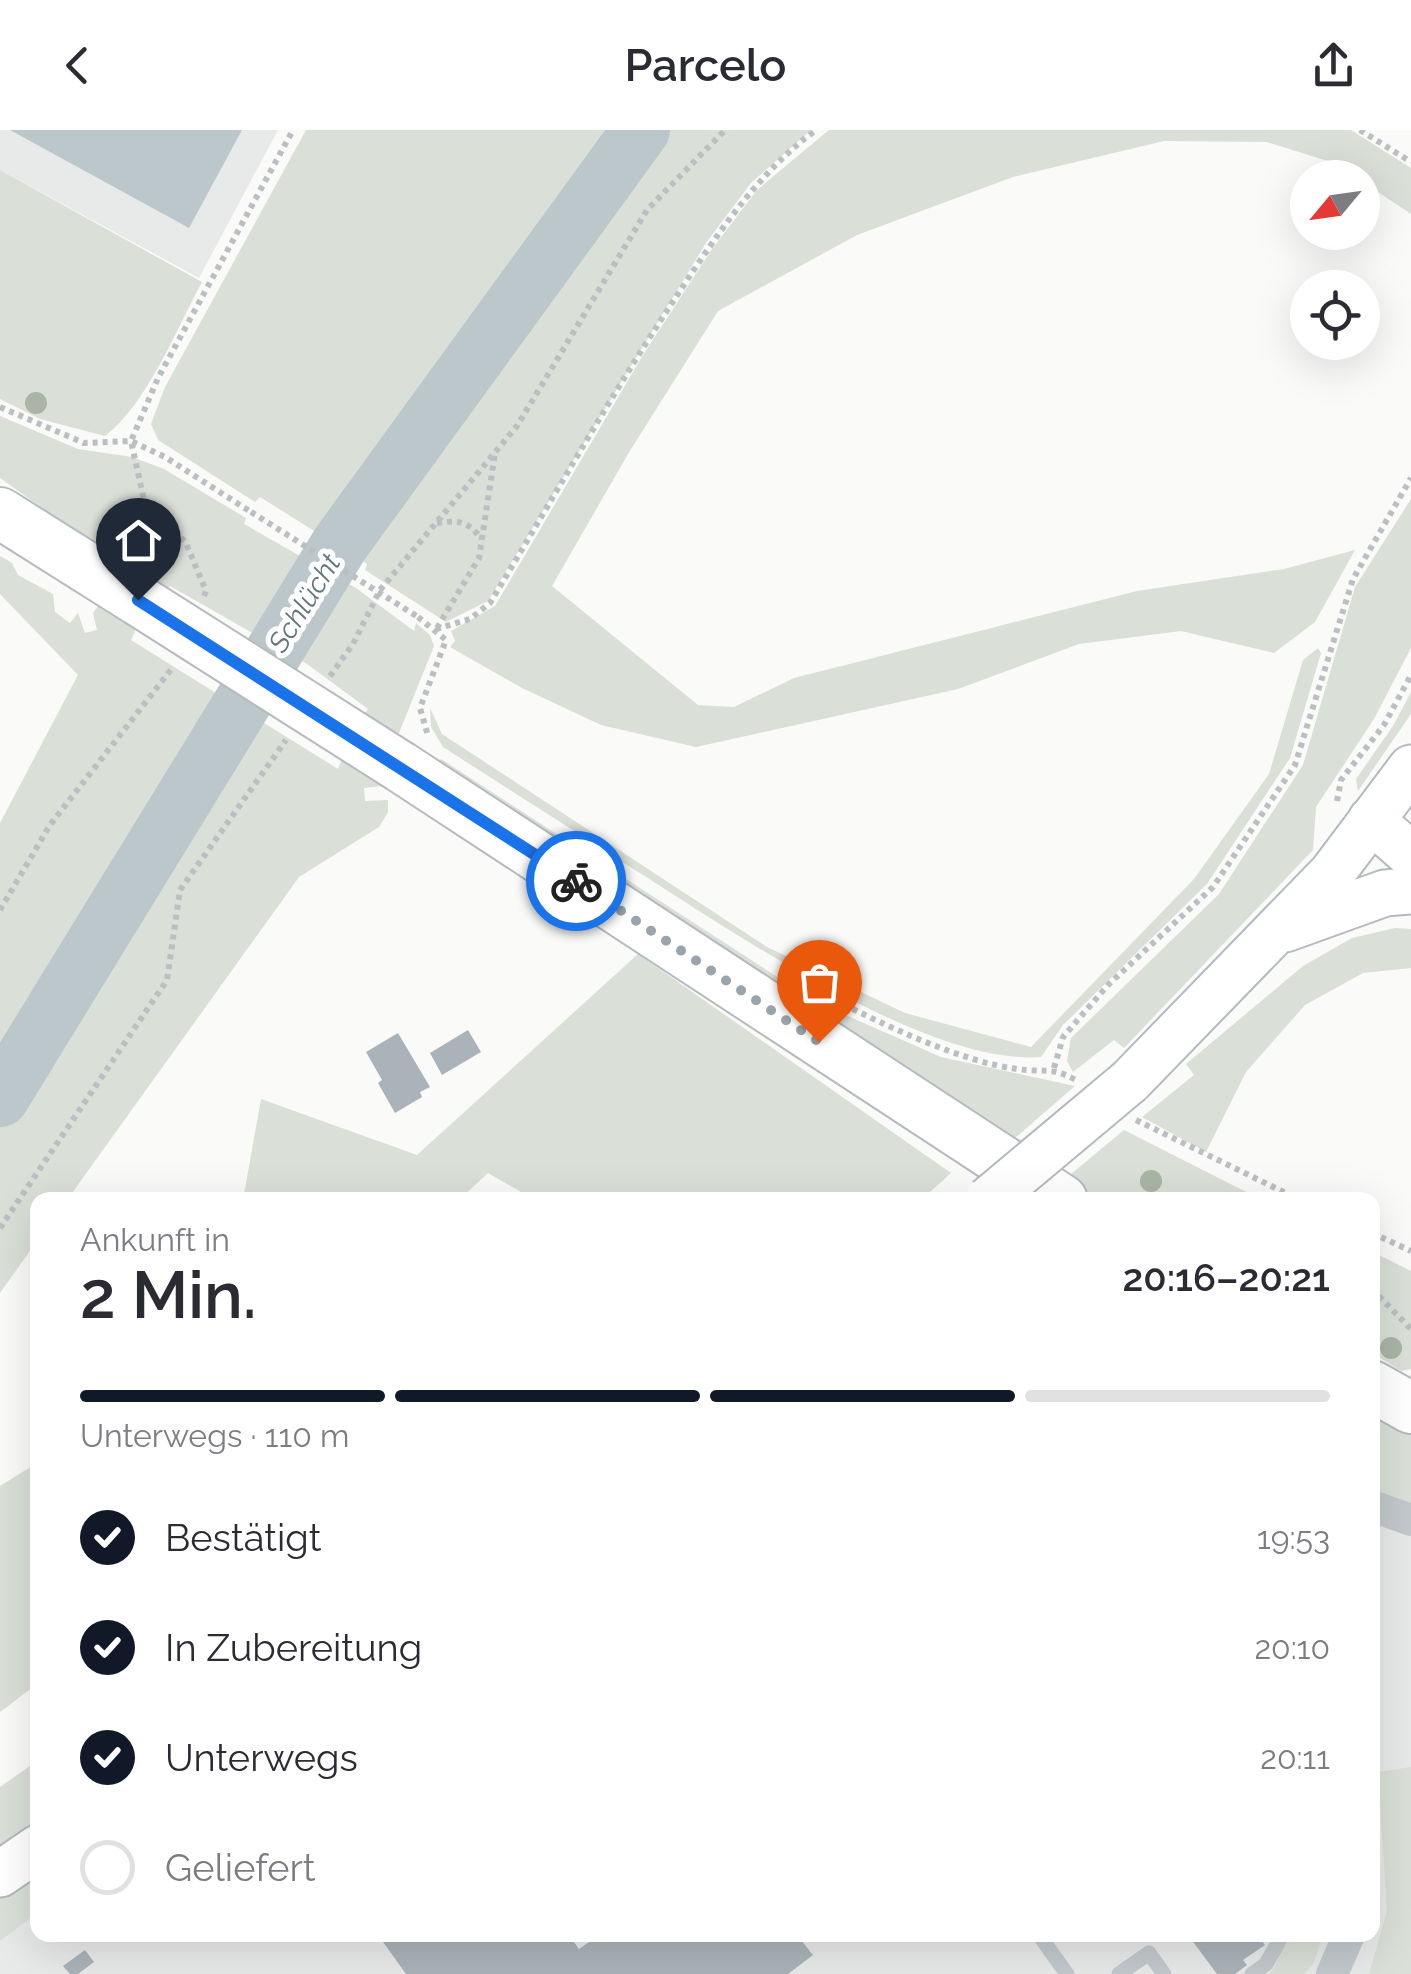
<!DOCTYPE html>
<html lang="de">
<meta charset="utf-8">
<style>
:root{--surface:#fff;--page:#f2f2f3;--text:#2b2b33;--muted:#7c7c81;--line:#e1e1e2;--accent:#111827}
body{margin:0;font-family:Raleway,sans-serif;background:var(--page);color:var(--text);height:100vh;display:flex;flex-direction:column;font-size:38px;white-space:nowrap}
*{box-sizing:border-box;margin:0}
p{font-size:32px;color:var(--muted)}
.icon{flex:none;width:55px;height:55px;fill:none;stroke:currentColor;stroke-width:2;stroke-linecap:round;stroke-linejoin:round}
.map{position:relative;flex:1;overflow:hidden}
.details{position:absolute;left:30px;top:1062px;width:1350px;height:750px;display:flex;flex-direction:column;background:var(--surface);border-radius:20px;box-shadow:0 10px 40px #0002}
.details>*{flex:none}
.needle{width:65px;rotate:241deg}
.fabs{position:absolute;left:1290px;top:30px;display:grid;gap:20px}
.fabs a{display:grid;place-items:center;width:90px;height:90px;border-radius:50%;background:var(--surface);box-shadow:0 10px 40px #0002;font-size:50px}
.pin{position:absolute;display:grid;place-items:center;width:85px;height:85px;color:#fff;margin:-102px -42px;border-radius:50% 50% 50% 0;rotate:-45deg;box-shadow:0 0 10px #0007}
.pin .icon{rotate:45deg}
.courier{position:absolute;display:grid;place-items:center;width:100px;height:100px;margin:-50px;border:8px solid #1a73e8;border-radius:50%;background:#fff;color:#222;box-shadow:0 2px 12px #0007}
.overview em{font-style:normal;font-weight:600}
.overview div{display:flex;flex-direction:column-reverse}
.overview{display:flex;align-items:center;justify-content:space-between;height:170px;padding:0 50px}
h1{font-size:65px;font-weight:600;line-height:75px}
.bar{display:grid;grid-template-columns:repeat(4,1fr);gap:15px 10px;align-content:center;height:120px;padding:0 50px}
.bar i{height:12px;border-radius:8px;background:var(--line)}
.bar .active{background:var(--accent)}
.bar p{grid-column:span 4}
ol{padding:0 50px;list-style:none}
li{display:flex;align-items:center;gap:30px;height:110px}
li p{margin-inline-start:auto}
li .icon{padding:10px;border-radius:50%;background:var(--accent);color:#fff;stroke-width:4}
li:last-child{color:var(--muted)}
li i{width:55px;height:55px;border:5px solid var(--line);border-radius:50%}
header{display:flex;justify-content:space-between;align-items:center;height:130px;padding:0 50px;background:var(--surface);font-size:45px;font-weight:600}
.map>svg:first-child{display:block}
.built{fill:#e8e9e9}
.green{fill:#dadfd7}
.water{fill:#bbc7cb}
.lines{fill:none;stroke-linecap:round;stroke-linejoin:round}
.river{stroke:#bbc7cb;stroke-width:58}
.building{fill:#aab3b9}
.secondary-casing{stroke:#b3babf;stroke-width:49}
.primary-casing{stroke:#b5babe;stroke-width:54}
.path{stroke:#bbbfc2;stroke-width:6;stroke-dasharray:5 5;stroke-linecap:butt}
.service{stroke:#c3c8cc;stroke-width:15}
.minor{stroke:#c3c8cc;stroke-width:32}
.secondary{stroke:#fff;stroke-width:45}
.primary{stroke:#fff;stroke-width:50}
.secondary-bridge-casing{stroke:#b3babf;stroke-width:49;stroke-linecap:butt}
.primary-bridge-casing{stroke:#b5babe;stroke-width:54;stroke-linecap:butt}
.path-bridge{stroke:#bbbfc2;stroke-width:6;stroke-dasharray:5 5;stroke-linecap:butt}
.secondary-bridge{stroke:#fff;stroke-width:45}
.primary-bridge{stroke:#fff;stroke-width:50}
.tree{fill:#aab4a7}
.done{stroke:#99a4ac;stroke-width:10;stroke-dasharray:0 18}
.route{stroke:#1a73e8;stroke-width:12}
.labels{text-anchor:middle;stroke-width:10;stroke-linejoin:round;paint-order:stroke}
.water-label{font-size:28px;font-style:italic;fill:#60757c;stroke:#fff}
</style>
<header><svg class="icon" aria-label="back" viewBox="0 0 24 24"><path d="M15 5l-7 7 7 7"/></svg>Parcelo<svg class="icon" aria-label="share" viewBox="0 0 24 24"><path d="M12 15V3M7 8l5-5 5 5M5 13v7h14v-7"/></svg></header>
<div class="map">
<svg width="1411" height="1844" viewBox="0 0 1411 1844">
<rect width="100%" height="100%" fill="#fafaf8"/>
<path class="built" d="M0,0H278L199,148L0,40Z
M1373,1362L1411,1376V1844H0V1766L37,1740L38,1805H1372Z"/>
<path class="green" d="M306,0H811L751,53L706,113L488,471L446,492L365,440L367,434L260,367L255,372L158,310L151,294L165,257Z
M829,0H1351L1411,38V84L1363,52L1362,48L1356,47L1331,32L1267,12L1164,11L1013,47L857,105L718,181L628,324L552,456L698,575L734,577L794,548L1137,461L1284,439L1355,420L1315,492L1274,523L1181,501L1079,514L958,559L696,617L601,595L522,558L450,517L455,511L451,501L495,476L643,225L712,119L757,60Z
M0,40L202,152C176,200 147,274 105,306L40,289L0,269Z
M0,286L78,319L132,327L164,339L246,388L244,394L356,458L414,501L416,493L430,505L434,516L397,608L362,587L368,579L307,534L170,456L165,465L0,348Z
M1411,369V518L1374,589L1316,677L1313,720L1124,918L1114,910L1073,942L1067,931L1071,908L1219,764L1303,635L1355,457Z
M0,426L12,433L18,445L53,464L55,482L70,493L78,483L85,503L97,500L93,483L98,476L136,499L131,510L338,639L342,628L383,656L364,658L365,671L388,670V682L379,697L299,747L67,1070H38L37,1111L0,1163V693L78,545L0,464Z
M1318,518L1321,523L1290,628L1207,754L1063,895L1041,927C930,936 737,805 643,745C576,702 510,660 443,617L431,597L430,578L442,604L767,817L905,883L1031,917L1194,749L1269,644L1303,530Z
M1411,562V584L1358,661L1356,649L1393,596Z
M441,629L816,872L941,927L1075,956L1015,1008L436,636Z
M1395,798L1411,799V838L1363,843L1305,875L1246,942L1206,1022L1142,987L1194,945L1186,934L1303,836L1352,808Z
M638,824L951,1043L921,1070H535L488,1043L459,1070H243L261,969L417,1025Z
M1124,1000L1262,1070H1101L1065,1049Z
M1373,1122L1411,1141V1239L1401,1241L1373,1223Z
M1372,1283L1411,1305V1376L1373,1362Z
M37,1333V1554L0,1582V1356Z
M37,1631V1696L0,1722V1657Z
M1411,1637V1844H1369L1387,1781L1378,1642Z
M37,1740V1783L0,1811V1766Z
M1285,1805H1323L1314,1833L1304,1844H1269L1276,1835Z"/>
<path class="water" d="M10,0H242L189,98Z"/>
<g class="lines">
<path class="river" d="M0,968L340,414L641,0"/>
</g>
<path class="building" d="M468,900L481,922L442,945L430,923Z
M398,903L430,957L420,962L422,967L395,983L378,953L382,950L366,922Z
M378,1805H569L579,1819L599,1805H797L813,1825L788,1844H406Z
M1188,1805H1257L1265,1815L1243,1830L1247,1835L1235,1844H1217Z
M85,1820L94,1832L78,1844H70L63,1836Z"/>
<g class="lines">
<g class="secondary-casing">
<path id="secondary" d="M1371,690L1411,725
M1285,799L1385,763L1411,761
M1130,951L1332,743L1411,638
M0,1744L38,1718"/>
</g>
<g class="primary-casing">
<path id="primary" d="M0,383L138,470
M401,637L1062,1070
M1372,1256L1411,1278"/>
</g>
<path class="path" d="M1360,0L1411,32
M0,277L84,313L131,311L165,327L251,382
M437,393C458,390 469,391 481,409
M204,466L206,461L186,413L144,370L131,311L158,248L293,0
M418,487L446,510L420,578L428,606
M437,498L479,428L495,323
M436,499L470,489L490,473C551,372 609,268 674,170C714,109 756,44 816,0
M330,546L353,514L380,460L517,296L647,80L725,0
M1337,671L1341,650L1384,595L1411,545
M0,780L50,695L173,537
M835,870C884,895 962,932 1017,939C1043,943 1050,936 1076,950
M1054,938L1063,907L1108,855L1213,757L1295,635L1353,449L1411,348
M1136,990L1300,1070
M0,1098L167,850L180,760L286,610
M1372,1103L1411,1121
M1372,1159L1411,1199"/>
<path class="service" d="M1039,1805L1067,1844
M1119,1844L1149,1823L1164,1844
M1252,1844L1266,1834L1279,1811L1277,1805"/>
<path class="minor" d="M1372,1376L1411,1390
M1332,1844L1349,1805"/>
<use href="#secondary" class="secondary"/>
<use href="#primary" class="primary"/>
<g class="secondary-bridge-casing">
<path id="secondary-bridge" d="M988,1070L1130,951"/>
</g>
<g class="primary-bridge-casing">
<path id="primary-bridge" d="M138,470L401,637"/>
</g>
<path class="path-bridge" d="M251,382L418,487"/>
<use href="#secondary-bridge" class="secondary-bridge"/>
<use href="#primary-bridge" class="primary-bridge"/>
</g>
<g class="tree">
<circle cx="36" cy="273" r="11"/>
<circle cx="1151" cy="1051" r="11"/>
<circle cx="1391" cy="1218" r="11"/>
</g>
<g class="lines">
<path class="done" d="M576,751L819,912"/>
<path class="route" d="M138,470L576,751"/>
</g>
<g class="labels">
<g class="water-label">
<text transform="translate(304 473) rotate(-58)" y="10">Schlücht</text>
</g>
</g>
</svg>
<div class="fabs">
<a><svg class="needle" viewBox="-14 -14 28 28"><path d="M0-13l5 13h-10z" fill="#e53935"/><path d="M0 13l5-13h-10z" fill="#7c7c81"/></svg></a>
<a><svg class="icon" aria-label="locate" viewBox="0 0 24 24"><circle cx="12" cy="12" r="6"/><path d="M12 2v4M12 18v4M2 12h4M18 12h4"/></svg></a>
</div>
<div class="pin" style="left:819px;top:912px;background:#ea580c"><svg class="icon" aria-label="bag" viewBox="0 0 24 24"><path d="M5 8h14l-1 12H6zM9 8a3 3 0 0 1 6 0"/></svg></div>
<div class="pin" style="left:138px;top:470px;background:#1f2937"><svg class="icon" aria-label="home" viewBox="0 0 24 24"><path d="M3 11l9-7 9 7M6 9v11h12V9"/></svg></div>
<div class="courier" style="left:576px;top:751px"><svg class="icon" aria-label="bike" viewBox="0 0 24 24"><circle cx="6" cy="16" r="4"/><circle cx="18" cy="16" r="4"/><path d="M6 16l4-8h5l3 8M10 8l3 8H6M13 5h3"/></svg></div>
<section class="details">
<div class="overview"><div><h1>2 Min.</h1><p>Ankunft in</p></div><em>20:16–20:21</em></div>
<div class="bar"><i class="active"></i><i class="active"></i><i class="active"></i><i></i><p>Unterwegs · 110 m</p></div>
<ol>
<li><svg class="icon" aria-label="check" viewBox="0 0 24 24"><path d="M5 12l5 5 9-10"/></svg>Bestätigt<p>19:53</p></li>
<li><svg class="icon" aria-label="check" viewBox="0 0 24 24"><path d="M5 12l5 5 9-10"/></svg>In Zubereitung<p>20:10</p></li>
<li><svg class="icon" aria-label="check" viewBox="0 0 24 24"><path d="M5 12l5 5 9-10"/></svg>Unterwegs<p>20:11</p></li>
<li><i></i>Geliefert</li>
</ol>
</section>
</div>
